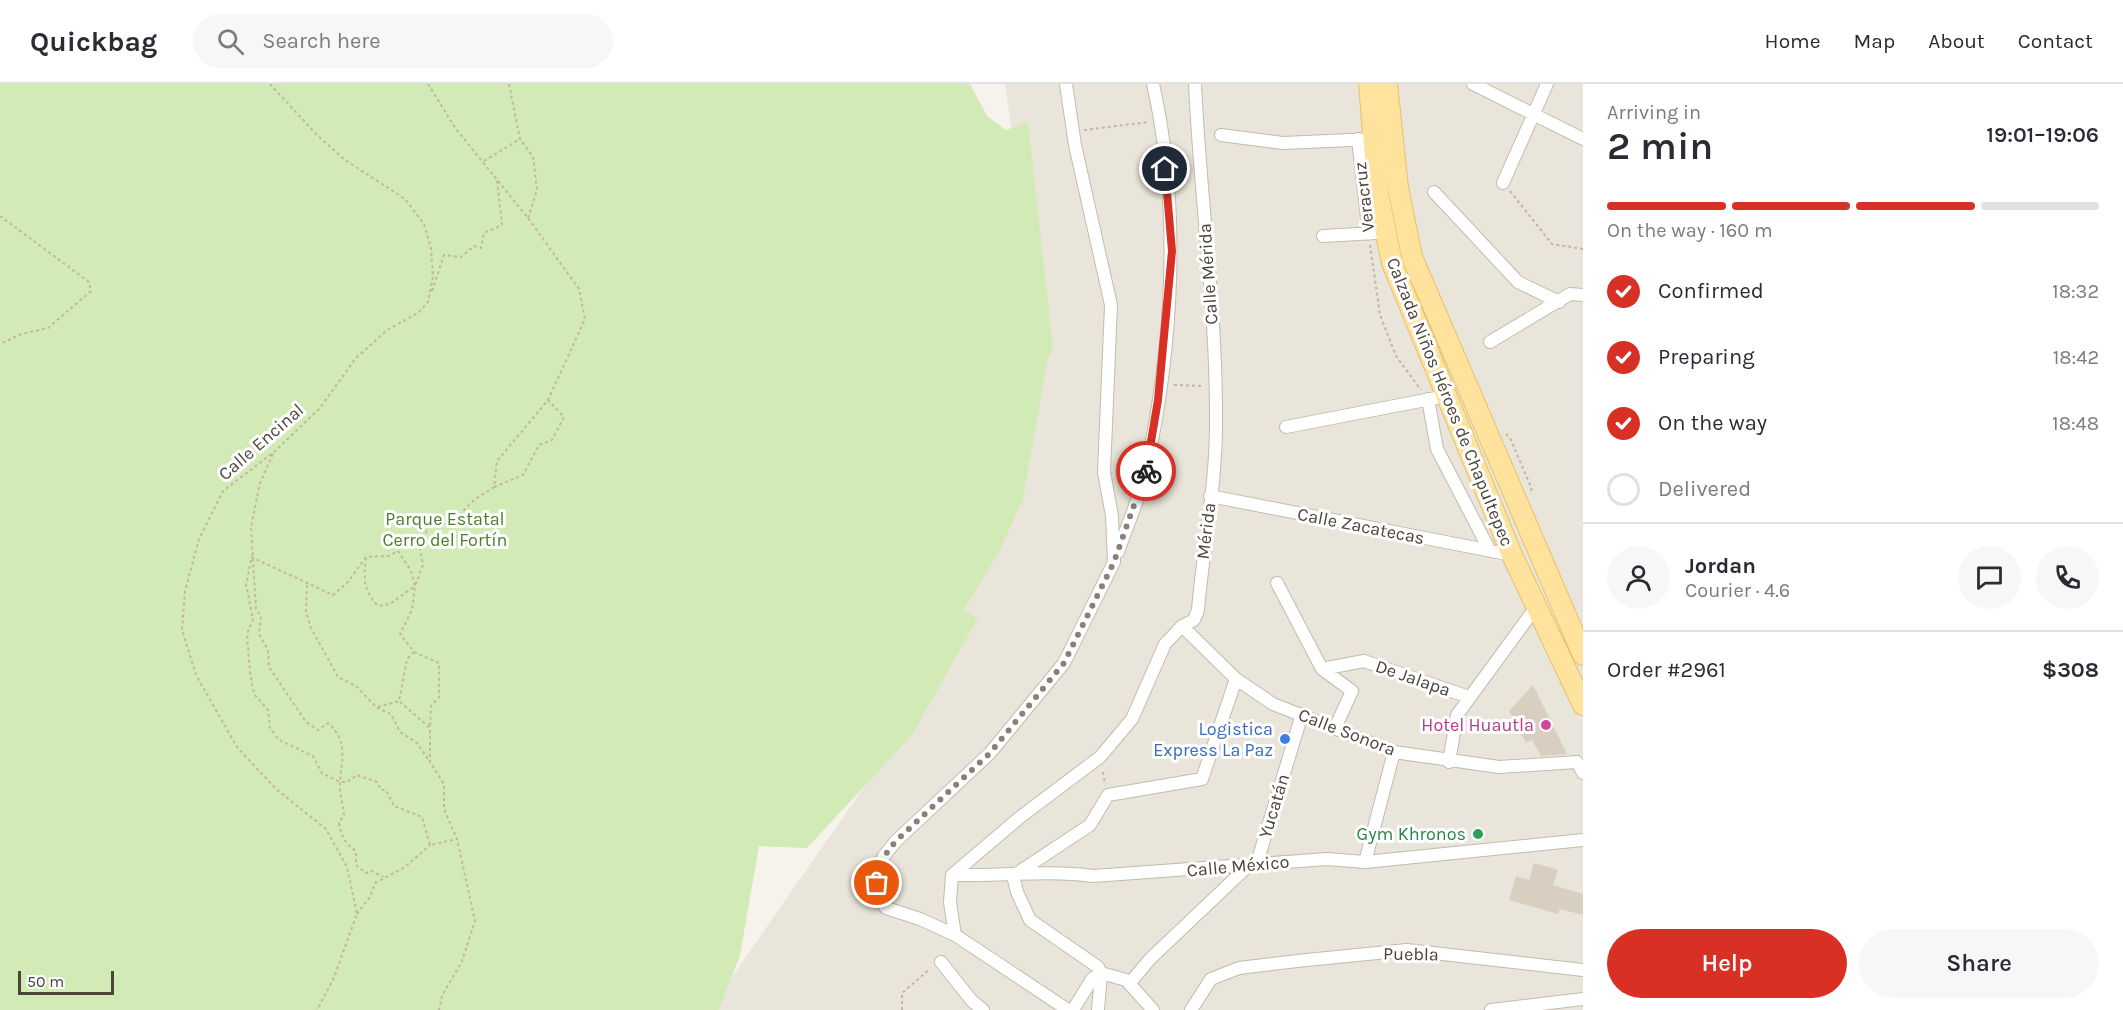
<!DOCTYPE html>
<meta charset="utf-8">
<style>
:root{--surface:#fff;--page:#f7f7f7;--text:#2b2b33;--muted:#7c7c81;--line:#e1e1e2;--accent:#d93025}
body{margin:0;font-family:Karla,sans-serif;background:var(--page);color:var(--text);height:100vh;display:flex;flex-direction:column;font-size:22px;white-space:nowrap}
*{box-sizing:border-box;margin:0}
p{font-size:20px;color:var(--muted)}
.icon{flex:none;width:33px;height:33px;fill:none;stroke:currentColor;stroke-width:2;stroke-linecap:round;stroke-linejoin:round}
.map{position:relative;flex:1;overflow:hidden}
.panel{display:flex;flex-direction:column;background:var(--surface);width:540px}
.panel>*{flex:none}
.scale{position:absolute;left:18px;bottom:15px;width:96px;box-sizing:border-box;padding-left:6px;border:3px solid #4b4439;border-top:0;font-size:16px;line-height:21px;white-space:nowrap;color:#4b4439;-webkit-text-stroke:4px #fff;paint-order:stroke}
.pin{position:absolute;display:grid;place-items:center;width:51px;height:51px;color:#fff;margin:-26px;border:3px solid #fff;border-radius:50%;box-shadow:0 2px 6px #0007}
.courier{position:absolute;display:grid;place-items:center;width:60px;height:60px;margin:-30px;border:4px solid #d93025;border-radius:50%;background:#fff;color:#222;box-shadow:0 2px 8px #0007}
.summary em{font-style:normal;font-weight:600}
.summary div{display:flex;flex-direction:column-reverse}
.summary{display:flex;align-items:center;justify-content:space-between;height:102px;padding:0 24px}
h1{font-size:39px;font-weight:600;line-height:45px}
.bar{display:grid;grid-template-columns:repeat(4,1fr);gap:9px 6px;align-content:center;height:72px;padding:0 24px}
.bar i{height:8px;border-radius:4px;background:var(--line)}
.bar .active{background:var(--accent)}
.bar p{grid-column:span 4}
.line{display:flex;align-items:center;gap:15px;padding:0 24px;border-top:2px solid var(--line)}
.line div{flex:1}
.round{display:grid;place-items:center;flex:none;width:63px;height:63px;border-radius:32px;background:var(--page)}
ol{padding:0 24px;list-style:none}
li{display:flex;align-items:center;gap:18px;height:66px}
li p{margin-inline-start:auto}
li .icon{padding:6px;border-radius:50%;background:var(--accent);color:#fff;stroke-width:4}
li:last-child{color:var(--muted)}
li i{width:33px;height:33px;border:3px solid var(--line);border-radius:50%}
.action{display:flex;gap:12px;margin-top:auto;padding:12px 24px}
.action a{flex:1;height:69px;border-radius:36px;background:var(--accent);color:#fff;font-size:24px;font-weight:600;line-height:69px;text-align:center}
.action a+a{background:var(--page);color:var(--text)}
header{display:flex;align-items:center;gap:36px;box-sizing:border-box;height:84px;padding:0 30px;background:var(--surface);border-bottom:2px solid var(--line)}
header strong{font-size:28px}
nav{display:flex;gap:33px;margin-inline-start:auto;font-size:21px}
.search{width:420px;height:54px;background:var(--page);display:flex;align-items:center;gap:15px;box-sizing:border-box;padding:0 21px;border-radius:33px;color:var(--muted);font-size:22px}
main{display:flex;flex:1;min-height:0}
.map>svg:first-child{display:block}
.residential{fill:#eae5da}
.green{fill:#d2eab5}
.building{fill:#d8cfc1}
.lines{fill:none;stroke-linecap:round;stroke-linejoin:round}
.street-casing{stroke:#c2bbae;stroke-width:14}
.primary-casing{stroke:#e6c16a;stroke-width:22}
.path{stroke:#c4b79f;stroke-width:2;stroke-dasharray:3 3;stroke-linecap:butt}
.street{stroke:#fff;stroke-width:12}
.primary{stroke:#ffe39c;stroke-width:20}
.done{stroke:#878178;stroke-width:6;stroke-dasharray:0 10.8}
.route{stroke:#d93025;stroke-width:8}
.hotel-dot{fill:#d1479c;stroke:#fff;stroke-width:2}
.shop-dot{fill:#3f7fe0;stroke:#fff;stroke-width:2}
.leisure-dot{fill:#2e9e5b;stroke:#fff;stroke-width:2}
.labels{text-anchor:middle;stroke-width:6;stroke-linejoin:round;paint-order:stroke}
.street-label{font-size:18px;fill:#4b4439;stroke:#fff}
.park-label{font-size:18px;fill:#4a7f2a;stroke:#fff}
.hotel-label{font-size:18px;fill:#b23c85;stroke:#fff;text-anchor:end}
.shop-label{font-size:18px;fill:#366cbe;stroke:#fff;text-anchor:end}
.leisure-label{font-size:18px;fill:#27864d;stroke:#fff;text-anchor:end}
</style>
<header>
<strong>Quickbag</strong>
<div class="search"><svg class="icon" aria-label="search" viewBox="0 0 24 24"><circle cx="10" cy="10" r="6"/><path d="M15 15l6 6"/></svg>Search here</div>
<nav><a>Home</a><a>Map</a><a>About</a><a>Contact</a></nav>
</header>
<main>
<div class="map">
<svg width="1583" height="926" viewBox="0 0 1583 926">
<rect width="100%" height="100%" fill="#f6f3ec"/>
<path class="residential" d="M1005,0H1583V926H709L933,604L1035,205Z"/>
<path class="green" d="M0,0H970L987,32L1006,46L1028,38L1053,264L1047,278L1023,415L998,470L963,527L978,534L912,651L807,764L759,762L740,871L719,926H0Z"/>
<path class="building" d="M1533,601L1567,670L1541,672L1532,656L1526,659L1509,627Z
M1534,779L1558,786L1553,801L1583,810V831L1560,825L1558,830L1509,816L1516,792L1529,796Z"/>
<g class="lines">
<g class="street-casing">
<path id="street" d="M1066,0L1075,61L1111,221L1104,388L1112,432L1114,478L1064,579L990,669L896,757L884,772L877,786V812L886,824L920,835L955,851L1068,926
M1473,0L1583,55
M1221,51L1283,59L1373,55
M1358,55L1369,150
M1503,99L1547,0
M1434,108L1518,198L1559,218
M1323,152L1376,149
M1490,258L1570,210L1583,211
M1428,315L1437,365L1490,467
M1286,343L1436,314
M1210,412L1512,471
M1118,468C1127,441 1140,414 1146,386C1173,262 1181,124 1153,0
M1277,499L1322,585L1352,607L1335,644
M1182,542L1236,595L1273,620L1394,668L1499,683L1577,678L1583,689
M1322,585L1364,577L1469,613
M1449,678L1457,631L1536,523
M1365,778L1394,668
M1257,779L1302,630
M952,791L1019,734L1100,673L1132,635L1165,560L1182,542L1194,536L1198,526C1203,465 1216,402 1216,341C1217,227 1200,114 1195,0
M955,851L950,818L952,791C999,792 1047,786 1093,792L1327,775L1365,778L1583,756
M941,878L972,917L983,926
M1130,899L1150,875L1247,783
M1073,926L1092,895L1101,889L1126,896L1153,926
M1098,926L1101,889L1098,883L1030,836L1017,808L1013,792L1090,741L1108,711L1202,695L1236,595
M1191,926L1211,895L1239,884L1297,877L1407,866L1583,886
M1491,926L1583,915"/>
</g>
<g class="primary-casing">
<path id="primary" d="M1369,0L1378,109L1392,179L1512,471L1583,621
M1387,0L1398,104L1412,173L1583,571"/>
</g>
<path class="path" d="M270,0L317,51L345,76L405,115L424,140L431,164L433,192L428,218L418,229L387,246L356,274L319,325L274,368L223,407L199,455L185,507L182,546L196,591L237,663L276,705L326,745L347,783L357,830L333,896L317,926
M428,0L456,45L528,134L579,205L585,235L548,316L497,377L494,403C487,408 479,412 473,417C454,435 458,440 428,442L420,466L423,481L415,502L412,526L400,550L414,568L407,575L399,617L430,644V678L444,700V725L457,755L475,837L462,877L442,912L439,926
M509,0L520,55L533,73L537,106L528,134
M1084,46L1149,38
M484,77L520,55
M1510,107L1552,160L1583,165
M0,132L89,198L91,207L48,244L21,250L0,260
M1370,161L1380,231L1396,272L1421,306
M432,207L444,171L461,173L474,162L481,164L484,149L502,141L497,96
M1174,301L1204,302
M1506,350L1510,354L1531,403L1532,410
M273,370L260,399L251,443L256,525L261,532L259,550L268,566L269,583L306,638L318,646L328,639C348,656 342,674 340,697C339,708 343,720 344,731L339,739C341,751 345,760 356,767V781L366,789L372,787L383,793
M494,403L523,391L539,361L552,356L564,333L548,316
M251,473L333,511L348,498L366,473L388,472L398,467L411,487L415,502L390,520L378,522C362,504 364,496 366,473
M251,476L246,501L253,535L247,550L250,588L254,610L268,626L270,644L279,656L313,672L322,689L340,698H347L357,691L377,698L381,706H386L394,722L422,733L430,761L457,755
M307,501L306,527L311,544L338,593L356,602L377,624L391,630L400,648L417,659L430,678
M414,568L439,579V613L431,622L430,644
M378,623L399,617
M1103,688L1105,700
M357,830L370,813L375,799L405,783L430,761
M902,926V909L930,885"/>
<use href="#street" class="street"/>
<use href="#primary" class="primary"/>
</g>
<g class="lines">
<path class="done" d="M877,799C877,781 885,770 896,757L990,669L1064,579L1114,478L1146,387"/>
<path class="route" d="M1146,387L1158,316L1172,167L1165,85"/>
</g>
<circle class="hotel-dot" cx="1546" cy="641" r="6"/>
<circle class="shop-dot" cx="1285" cy="655" r="6"/>
<circle class="leisure-dot" cx="1478" cy="750" r="6"/>
<g class="labels">
<g class="street-label">
<text transform="translate(1364 113) rotate(-97)" y="6">Veracruz</text>
<text transform="translate(1208 190) rotate(-94)" y="6">Calle Mérida</text>
<text transform="translate(1450 318) rotate(68)" y="6">Calzada Niños Héroes de Chapultepec</text>
<text transform="translate(261 358) rotate(-41)" y="6">Calle Encinal</text>
<text transform="translate(1361 442) rotate(11)" y="6">Calle Zacatecas</text>
<text transform="translate(1206 447) rotate(-83)" y="6">Mérida</text>
<text transform="translate(1413 594) rotate(19)" y="6">De Jalapa</text>
<text transform="translate(1347 648) rotate(21)" y="6">Calle Sonora</text>
<text transform="translate(1274 722) rotate(-73)" y="6">Yucatán</text>
<text transform="translate(1238 782) rotate(-5)" y="6">Calle México</text>
<text transform="translate(1411 870) rotate(1)" y="6">Puebla</text>
</g>
<g class="park-label">
<text x="445" y="441">Parque Estatal<tspan x="445" dy="21">Cerro del Fortín</tspan></text>
</g>
<g class="hotel-label">
<text x="1534" y="647">Hotel Huautla</text>
</g>
<g class="shop-label">
<text x="1273" y="651">Logistica<tspan x="1273" dy="21">Express La Paz</tspan></text>
</g>
<g class="leisure-label">
<text x="1466" y="756">Gym Khronos</text>
</g>
</g>
</svg>
<div class="scale">50 m</div>
<div class="pin" style="left:877px;top:799px;background:#ea580c"><svg class="icon" aria-label="bag" viewBox="0 0 24 24"><path d="M5 8h14l-1 12H6zM9 8a3 3 0 0 1 6 0"/></svg></div>
<div class="pin" style="left:1165px;top:85px;background:#1f2937"><svg class="icon" aria-label="home" viewBox="0 0 24 24"><path d="M3 11l9-7 9 7M6 9v11h12V9"/></svg></div>
<div class="courier" style="left:1146px;top:387px"><svg class="icon" aria-label="bike" viewBox="0 0 24 24"><circle cx="6" cy="16" r="4"/><circle cx="18" cy="16" r="4"/><path d="M6 16l4-8h5l3 8M10 8l3 8H6M13 5h3"/></svg></div>
</div>
<section class="panel">
<div class="summary"><div><h1>2 min</h1><p>Arriving in</p></div><em>19:01–19:06</em></div>
<div class="bar"><i class="active"></i><i class="active"></i><i class="active"></i><i></i><p>On the way · 160 m</p></div>
<ol>
<li><svg class="icon" aria-label="check" viewBox="0 0 24 24"><path d="M5 12l5 5 9-10"/></svg>Confirmed<p>18:32</p></li>
<li><svg class="icon" aria-label="check" viewBox="0 0 24 24"><path d="M5 12l5 5 9-10"/></svg>Preparing<p>18:42</p></li>
<li><svg class="icon" aria-label="check" viewBox="0 0 24 24"><path d="M5 12l5 5 9-10"/></svg>On the way<p>18:48</p></li>
<li><i></i>Delivered</li>
</ol>
<div class="line" style="height:108px"><a class="round"><svg class="icon" aria-label="person" viewBox="0 0 24 24"><circle cx="12" cy="8" r="4"/><path d="M4 21q1-7 8-7t8 7"/></svg></a><div><b>Jordan</b><p>Courier · 4.6</p></div><a class="round"><svg class="icon" aria-label="chat" viewBox="0 0 24 24"><path d="M4 5h16v11H9l-5 4z"/></svg></a><a class="round"><svg class="icon" aria-label="phone" viewBox="0 0 24 24"><path d="M5 4h4l2 5-3 2q2 4 5 5l2-3 5 2v4C11 20 4 13 5 4z"/></svg></a></div>
<div class="line" style="height:78px"><div>Order #2961</div><b>$308</b></div>
<div class="action"><a>Help</a><a>Share</a></div>
</section>
</main>
